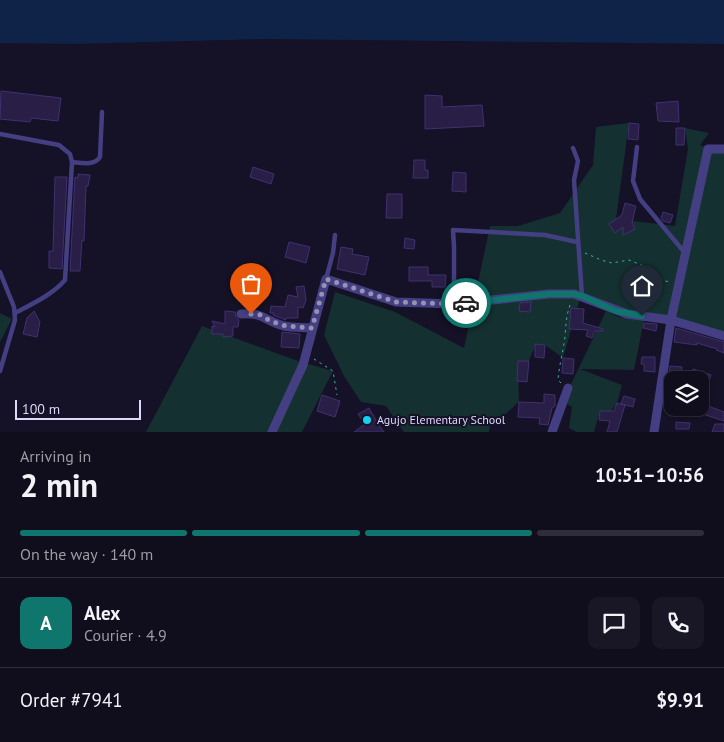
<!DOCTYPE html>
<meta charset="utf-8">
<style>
:root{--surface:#100d1c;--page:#191625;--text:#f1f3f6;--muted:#9c9ca3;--line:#302d3b;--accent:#0f766e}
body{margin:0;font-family:"PT Sans",sans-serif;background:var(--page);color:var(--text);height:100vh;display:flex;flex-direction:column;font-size:19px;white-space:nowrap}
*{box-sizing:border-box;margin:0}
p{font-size:16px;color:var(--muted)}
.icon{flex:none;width:28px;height:28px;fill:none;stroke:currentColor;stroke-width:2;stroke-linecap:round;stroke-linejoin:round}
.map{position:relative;height:432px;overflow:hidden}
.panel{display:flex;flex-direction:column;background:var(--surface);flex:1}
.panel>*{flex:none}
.fabs{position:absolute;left:664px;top:371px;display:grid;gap:10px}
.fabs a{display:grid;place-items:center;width:45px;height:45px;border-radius:10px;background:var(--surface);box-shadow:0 1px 4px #0004,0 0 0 1px var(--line);font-size:25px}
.scale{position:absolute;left:15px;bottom:12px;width:126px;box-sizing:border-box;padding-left:5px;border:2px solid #ded8fd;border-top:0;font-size:14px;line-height:18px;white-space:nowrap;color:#ded8fd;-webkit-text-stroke:4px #151126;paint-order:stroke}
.pin{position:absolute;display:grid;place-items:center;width:42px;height:42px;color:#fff;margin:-51px -21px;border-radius:50% 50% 50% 0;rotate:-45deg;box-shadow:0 0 5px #0007}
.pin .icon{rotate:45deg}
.courier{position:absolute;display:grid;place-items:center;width:50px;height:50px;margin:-25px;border:4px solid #0f766e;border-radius:50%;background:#fff;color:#222;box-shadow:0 1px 6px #0007}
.head em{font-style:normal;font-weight:800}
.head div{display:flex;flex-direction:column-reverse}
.head{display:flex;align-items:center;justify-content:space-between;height:85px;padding:0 20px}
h1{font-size:32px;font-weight:800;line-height:38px}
.bar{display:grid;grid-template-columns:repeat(4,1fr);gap:8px 5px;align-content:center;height:60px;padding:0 20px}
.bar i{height:6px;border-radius:4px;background:var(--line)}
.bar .current{background:var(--accent)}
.bar p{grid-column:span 4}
.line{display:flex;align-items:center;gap:12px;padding:0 20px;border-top:1px solid var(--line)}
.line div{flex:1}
.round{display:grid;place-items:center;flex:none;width:52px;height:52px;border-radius:10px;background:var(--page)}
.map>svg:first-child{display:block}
.green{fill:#143030}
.water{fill:#0f2247}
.building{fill:#281e46;stroke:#403171}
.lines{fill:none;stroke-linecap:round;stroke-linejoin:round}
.path{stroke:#37b3b0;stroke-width:1;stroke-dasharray:2.5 4;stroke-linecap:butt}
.service{stroke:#443f83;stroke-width:4.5}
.minor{stroke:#443f83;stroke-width:9}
.done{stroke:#9892b2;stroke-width:5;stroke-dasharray:0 9}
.route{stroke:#0f766e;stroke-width:6}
.poi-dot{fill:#10d3f2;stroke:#151126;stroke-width:2}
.labels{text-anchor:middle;stroke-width:4;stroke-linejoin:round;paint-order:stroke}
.poi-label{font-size:12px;fill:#ded8fd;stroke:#151126;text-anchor:start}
</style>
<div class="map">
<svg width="724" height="432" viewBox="0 0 724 432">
<rect width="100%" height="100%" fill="#151126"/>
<path class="green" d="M629,123L616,219L675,226L688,149L685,128L709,133L700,145L709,149L724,148V339L580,299L563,358L545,345L536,344L529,361H518L519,402L501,418L491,417L489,432H404L386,406L361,402L344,376L324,335L335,292L395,312L464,348L490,226H518L560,213L593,165L596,127Z
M606,311L619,317L644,320L634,370L580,369L622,385L617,403L611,411H600L594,432H577L569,428L572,407L563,401Z
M0,313L12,319L0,342Z
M202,326L298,361L333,371L302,432H146Z"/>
<path class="water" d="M0,0H724V44L266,39L76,44L0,43Z"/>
<path class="building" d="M1,91L61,98L58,121L31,118L30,122L0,119Z
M425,95L442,96V107L482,105L484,126L425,129Z
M678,101L679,122L658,121L656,103Z
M629,123L639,124L638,140L628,139Z
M676,128H685L684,145H676Z
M414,160H425V170H428V178H413Z
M253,167L274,174L271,184L250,177Z
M453,172L466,173V192L452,191Z
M78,174L90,175L88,186H86L84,241L82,240L80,271H70L75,177L78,178Z
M55,177H67L62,269L49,268V251H53Z
M387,194H402V218H386Z
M625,203L636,206L632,223L635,229L623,235V227L615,233L609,224L622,215Z
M663,212L673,215L670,223L663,221L661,218Z
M405,238L415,240L414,249L404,248Z
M289,242L310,247L306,263L285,257Z
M341,247L353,249L352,254L369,257L365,275L337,269Z
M409,267H428V275H446L445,287H432V281H409Z
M304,286L306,300L303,308L298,307V318H286V320L273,315L274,313H270L271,306L285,307L288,295L298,297L296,287Z
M531,302L530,312L519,311L520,303Z
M571,308L584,309L583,323L603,329V331H595L592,338L586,336L588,330L569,329Z
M34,311L40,322L37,337L23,334L27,318Z
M225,311L235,312L236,317L239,320L238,327H233V336L223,337V334H212V326L215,327L212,321L225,324Z
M644,323L657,324L656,331L643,328Z
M676,328L724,342V353L716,350L717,349L697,343V345L674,342Z
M282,332L300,334L299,348L281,347Z
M535,344L545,345L544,358L535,357Z
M642,357H655V372L644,371V364H641Z
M563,358L574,359L573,374L562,373Z
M518,361H529L527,382L517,381Z
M670,366L682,367L680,380H668Z
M693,369L711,375L707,386L700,384V380H689Z
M544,394L555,395V406L552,408L548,425L539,424L540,418L518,417L519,402L544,403Z
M322,395L340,401L335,417L317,411Z
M624,396L635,399L633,407L621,404Z
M617,403L625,405L617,432H607L610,421L599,420L600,411H614Z
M700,403L724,412V421L700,413Z
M369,408L377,422L384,432H354L365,424L358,414Z
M676,422L690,423L689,429H676Z
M715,424H724V432H712Z"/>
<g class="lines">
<path class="path" d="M585,253L601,260L612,263L629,260L646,267L653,279L671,282
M314,359L333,371L337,395
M561,383L558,380C559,366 563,352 565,337C566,323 566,316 571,302"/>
<path class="service" d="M0,134L59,145L70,154L72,162L65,280C52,295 32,304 15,313
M637,147L633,181L640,199L685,253
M573,148L578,161L574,180L582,296
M72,162C82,163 94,166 100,157L102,112
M0,272L14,307L15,320L0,371
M326,279L333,253L335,235
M454,304V247L453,230L545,235L577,242"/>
<path class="minor" d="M241,314C263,312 265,321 284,326C293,328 303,327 312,328
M272,432L303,365L326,279L396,302L454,304L549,294H574L627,314L671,320L724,336
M552,432L568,388
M654,432L671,320L708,149H724"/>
</g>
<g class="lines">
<path class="done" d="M251,314L262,315L270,321L286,326L312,328L326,279L396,302L454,304L466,303"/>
<path class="route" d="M466,303L549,294H574L582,296L616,311L642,316"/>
</g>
<circle class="poi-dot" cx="367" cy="420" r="5"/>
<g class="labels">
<g class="poi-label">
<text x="377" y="424">Agujo Elementary School</text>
</g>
</g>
</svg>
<div class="fabs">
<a><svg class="icon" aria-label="layers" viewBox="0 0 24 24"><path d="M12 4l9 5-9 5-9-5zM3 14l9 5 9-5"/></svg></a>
</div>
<div class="scale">100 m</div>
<div class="pin" style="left:251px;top:314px;background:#ea580c"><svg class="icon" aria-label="bag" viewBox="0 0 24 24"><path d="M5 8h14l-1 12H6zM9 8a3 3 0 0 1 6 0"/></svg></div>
<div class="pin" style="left:642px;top:316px;background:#1f2937"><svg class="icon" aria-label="home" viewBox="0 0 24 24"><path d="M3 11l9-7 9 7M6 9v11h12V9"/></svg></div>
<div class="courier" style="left:466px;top:303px"><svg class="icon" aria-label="car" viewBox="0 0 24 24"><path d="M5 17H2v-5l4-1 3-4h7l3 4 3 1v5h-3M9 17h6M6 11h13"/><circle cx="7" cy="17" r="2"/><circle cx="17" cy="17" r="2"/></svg></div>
</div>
<section class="panel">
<div class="head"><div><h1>2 min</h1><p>Arriving in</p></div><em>10:51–10:56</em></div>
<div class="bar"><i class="current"></i><i class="current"></i><i class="current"></i><i></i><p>On the way · 140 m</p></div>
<div class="line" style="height:90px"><b class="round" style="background:var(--accent);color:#fff">A</b><div><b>Alex</b><p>Courier · 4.9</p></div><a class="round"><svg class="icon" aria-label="chat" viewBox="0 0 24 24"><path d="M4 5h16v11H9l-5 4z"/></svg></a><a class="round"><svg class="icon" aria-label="phone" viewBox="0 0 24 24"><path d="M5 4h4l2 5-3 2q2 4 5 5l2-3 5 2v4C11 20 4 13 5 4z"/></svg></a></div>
<div class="line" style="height:65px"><div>Order #7941</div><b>$9.91</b></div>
</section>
